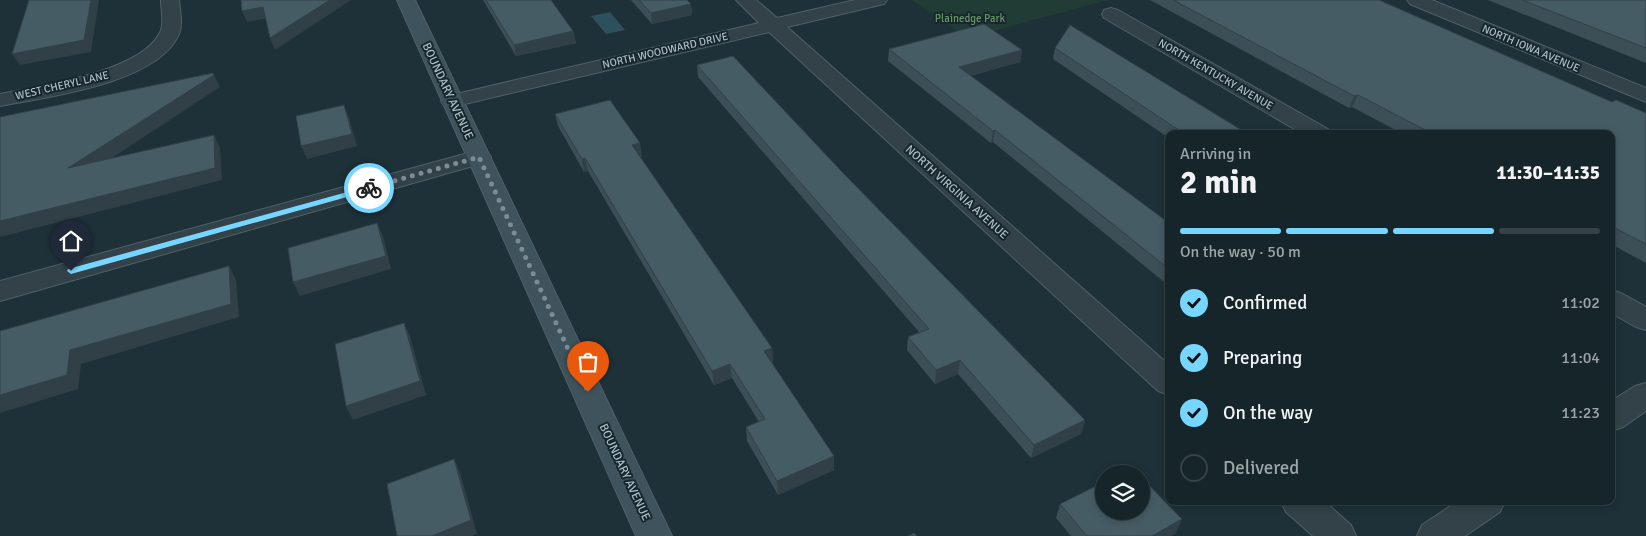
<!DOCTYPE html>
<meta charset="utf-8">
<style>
:root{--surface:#16252a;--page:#1f2d32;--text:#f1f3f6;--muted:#9ea5a8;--line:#354247;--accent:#77d6ff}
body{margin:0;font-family:Signika,sans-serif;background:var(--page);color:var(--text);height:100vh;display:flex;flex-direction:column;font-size:19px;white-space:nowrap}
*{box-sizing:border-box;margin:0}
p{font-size:16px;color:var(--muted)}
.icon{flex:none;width:28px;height:28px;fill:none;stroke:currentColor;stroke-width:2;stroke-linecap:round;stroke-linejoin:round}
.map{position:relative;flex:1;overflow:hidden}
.side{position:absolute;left:1165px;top:130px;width:450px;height:375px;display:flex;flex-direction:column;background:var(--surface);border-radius:10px;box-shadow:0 2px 8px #0003,0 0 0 1px var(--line)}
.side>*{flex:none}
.fabs{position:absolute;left:1095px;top:465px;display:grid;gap:10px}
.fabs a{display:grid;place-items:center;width:55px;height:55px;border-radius:50%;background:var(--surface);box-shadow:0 2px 8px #0003,0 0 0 1px var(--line);font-size:25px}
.pin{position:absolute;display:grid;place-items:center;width:42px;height:42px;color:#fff;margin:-51px -21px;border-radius:50% 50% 50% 0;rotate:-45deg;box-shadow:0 0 5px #0007}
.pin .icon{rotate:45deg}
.courier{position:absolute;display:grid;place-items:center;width:50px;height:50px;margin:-25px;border:4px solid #77d6ff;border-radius:50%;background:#fff;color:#222;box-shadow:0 1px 6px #0007}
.summary em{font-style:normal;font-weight:800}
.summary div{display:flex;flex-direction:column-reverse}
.summary{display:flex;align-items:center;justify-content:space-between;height:85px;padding:0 15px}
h1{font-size:32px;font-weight:800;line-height:38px}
.bar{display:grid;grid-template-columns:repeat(4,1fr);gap:8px 5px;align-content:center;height:60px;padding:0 15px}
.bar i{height:6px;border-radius:4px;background:var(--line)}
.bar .active{background:var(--accent)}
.bar p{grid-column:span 4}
ol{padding:0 15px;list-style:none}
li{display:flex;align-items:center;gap:15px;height:55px}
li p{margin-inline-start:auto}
li .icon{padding:5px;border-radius:50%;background:var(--accent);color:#111;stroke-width:4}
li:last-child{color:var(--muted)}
li i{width:28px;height:28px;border:2px solid var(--line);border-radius:50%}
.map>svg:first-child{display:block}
.green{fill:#213b35}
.water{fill:#2c505d}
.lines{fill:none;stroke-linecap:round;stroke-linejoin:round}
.minor-casing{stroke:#4f6067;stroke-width:2}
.secondary-casing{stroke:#4f6067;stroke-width:2}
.minor{fill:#324248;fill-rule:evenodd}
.secondary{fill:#3f535c;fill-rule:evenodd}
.wall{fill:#3c4f57}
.shaded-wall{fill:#314047}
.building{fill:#465c65;stroke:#314047}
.route{fill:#77d6ff}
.done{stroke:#7a8d94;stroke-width:5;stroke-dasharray:0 9}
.labels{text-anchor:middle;stroke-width:4;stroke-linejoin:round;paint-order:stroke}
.far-park-label{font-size:11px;fill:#669762;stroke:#17272d}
.far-street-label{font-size:11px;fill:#abbec6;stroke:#17272d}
.street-label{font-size:12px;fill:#abbec6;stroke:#17272d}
</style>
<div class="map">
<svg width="1646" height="536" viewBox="0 0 1646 536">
<rect width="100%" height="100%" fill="#1e3138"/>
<path class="green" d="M911,0H1108L967,38Z"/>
<path class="water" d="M610,12L625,30L606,34L591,16Z"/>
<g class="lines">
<g class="minor-casing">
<path id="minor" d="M161,0H179C180,11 183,24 179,34C159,83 47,97 0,106V94C40,86 139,72 159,34C165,25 161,10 161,0Z
M736,0H756L777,18L855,0H887L884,4L787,27L1169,365V395L1158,391L769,32L452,107L444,106L441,101L444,96L452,95L759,23Z
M1407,0H1432L1646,88V102L1410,4Z
M1111,8L1118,10L1328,129L1331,134H1303L1104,18L1102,14L1104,10Z
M479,150L487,152L491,157L487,162L0,301V281Z
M1611,290L1621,293L1646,307V330L1636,327L1611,313Z
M1646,383V411L1623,427L1611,431V401L1635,386Z
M1281,501H1324L1351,525L1356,536H1313L1286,512Z
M1458,501H1505L1500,512L1465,536H1417L1422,525Z"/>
</g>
<g class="secondary-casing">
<path id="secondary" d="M397,0H415L672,536H636Z"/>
</g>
<use href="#minor" class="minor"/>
<use href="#secondary" class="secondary"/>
</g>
<path class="wall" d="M483,0H551L573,31L576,43L516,56Z
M631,0H687L691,4L692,15L652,24Z
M1150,0H1379L1612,102L1646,113V263L1611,244V134H1403L1352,107L1349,108Z
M1488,0H1646V63Z
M1055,48L1248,134H1169V138L1053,59Z
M889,49L1022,50L1020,62L970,76L1169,223V286L993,142L991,143L888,61Z
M697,65L844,174L1085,420L1081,434L1031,458L958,374L935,384L907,350L908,337L919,332L698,77Z
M555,114L642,156L640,157L772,348L773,362L772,363L834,456V470L778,495L747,441L746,427L759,422L732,378L714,385L588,171L584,172L558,126Z
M1060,504L1176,533L1170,536H1071L1056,518Z"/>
<path class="shaded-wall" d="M91,0H99L91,52L20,65L12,54Z
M330,0H351L275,50L270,38Z
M691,4L692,15L652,24L651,13Z
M263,7L268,18L247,22L242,11Z
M573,31L576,43L516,56L514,45Z
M1022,50L1020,62L958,79L959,67Z
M213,73L220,87L77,181L68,168Z
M1358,95L1352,107L1349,108L1354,96Z
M344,105L349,118L357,146L307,159L301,146Z
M995,130L993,142L991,143L993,131Z
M214,135L220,148L222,180L0,237V221Z
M640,143L642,156L634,158L632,145Z
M585,158L588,171L584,172L582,159Z
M377,223L383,236L391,269L300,296L293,282Z
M229,266L236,280L239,317L81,364L78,389L0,413V395L70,350Z
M404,323L410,336L426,395L353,420L346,406Z
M772,348L773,362L765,365L764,351Z
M960,360L958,374L935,384L936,370Z
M730,364L732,378L714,385L712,371Z
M1085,420L1081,434L1031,458L1034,445Z
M834,456V470L778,495L777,481Z
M454,459L460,472L477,534L472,536H432Z
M1182,519L1176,533L1170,536H1152Z"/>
<path class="building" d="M29,0H91L84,40L12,54Z
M241,0H330L270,38L263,7L242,11Z
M486,0H551L573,31L514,45Z
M639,0H687L691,4L651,13Z
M1173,0H1379L1612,102L1616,100L1646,113V244L1611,226V134H1433L1358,95L1354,96Z
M1522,0H1646V48Z
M984,24L1022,50L959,67L1169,223V269L995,130L993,131L889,49Z
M1070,25L1248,134H1185L1055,48Z
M733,56L844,174L1085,420L1034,445L960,360L936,370L908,337L929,329L697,65Z
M213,73L214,75L68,168L214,135L215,168L0,221V117Z
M610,100L640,143L632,145L772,348L764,351L834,456L777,481L746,427L765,419L730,364L712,371L585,158L582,159L555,114Z
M344,105L352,134L301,146L296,116Z
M377,223L386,256L293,282L288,248Z
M229,266L231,304L70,350L67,375L0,395V331Z
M404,323L420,381L346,406L335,344Z
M454,459L471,520L432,536H397L387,484Z
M1132,468L1138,474H1120Z
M1141,477L1182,519L1152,536H1087L1060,504L1104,482V511H1141Z
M914,533L917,536H908Z"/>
<path class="route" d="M369,186H372V190L71,274L67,271L68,269Z"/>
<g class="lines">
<path class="done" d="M369,188L479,157L588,392"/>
</g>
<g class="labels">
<g class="far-park-label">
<text x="970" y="22">Plainedge Park</text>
</g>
<g class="far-street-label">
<text transform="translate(1531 48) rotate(23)" y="4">NORTH IOWA AVENUE</text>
<text transform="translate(665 50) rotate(-13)" y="4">NORTH WOODWARD DRIVE</text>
<text transform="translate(1216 74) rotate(30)" y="4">NORTH KENTUCKY AVENUE</text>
<text transform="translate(62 85) rotate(-13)" y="4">WEST CHERYL LANE</text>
</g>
<g class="street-label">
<text transform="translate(448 91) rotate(65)" y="4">BOUNDARY AVENUE</text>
<text transform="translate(957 192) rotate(42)" y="4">NORTH VIRGINIA AVENUE</text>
<text transform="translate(625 472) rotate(65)" y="4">BOUNDARY AVENUE</text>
</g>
</g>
</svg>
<div class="fabs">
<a><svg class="icon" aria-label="layers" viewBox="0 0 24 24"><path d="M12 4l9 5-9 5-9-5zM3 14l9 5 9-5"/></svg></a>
</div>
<div class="pin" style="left:588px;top:392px;background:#ea580c"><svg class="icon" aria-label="bag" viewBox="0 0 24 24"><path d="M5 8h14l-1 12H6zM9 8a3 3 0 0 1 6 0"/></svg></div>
<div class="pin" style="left:71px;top:271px;background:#1f2937"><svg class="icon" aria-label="home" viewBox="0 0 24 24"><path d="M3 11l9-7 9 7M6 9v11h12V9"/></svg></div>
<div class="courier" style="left:369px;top:188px"><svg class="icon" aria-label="bike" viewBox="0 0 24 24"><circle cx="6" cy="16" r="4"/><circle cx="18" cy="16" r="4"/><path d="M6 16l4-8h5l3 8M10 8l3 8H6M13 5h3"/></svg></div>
<section class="side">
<div class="summary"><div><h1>2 min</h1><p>Arriving in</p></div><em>11:30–11:35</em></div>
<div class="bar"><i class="active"></i><i class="active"></i><i class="active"></i><i></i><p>On the way · 50 m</p></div>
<ol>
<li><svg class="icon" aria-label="check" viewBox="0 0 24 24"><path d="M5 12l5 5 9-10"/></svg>Confirmed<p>11:02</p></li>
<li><svg class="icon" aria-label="check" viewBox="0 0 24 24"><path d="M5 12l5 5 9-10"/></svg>Preparing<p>11:04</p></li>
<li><svg class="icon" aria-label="check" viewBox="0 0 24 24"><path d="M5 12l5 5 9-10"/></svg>On the way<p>11:23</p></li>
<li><i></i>Delivered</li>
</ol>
</section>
</div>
